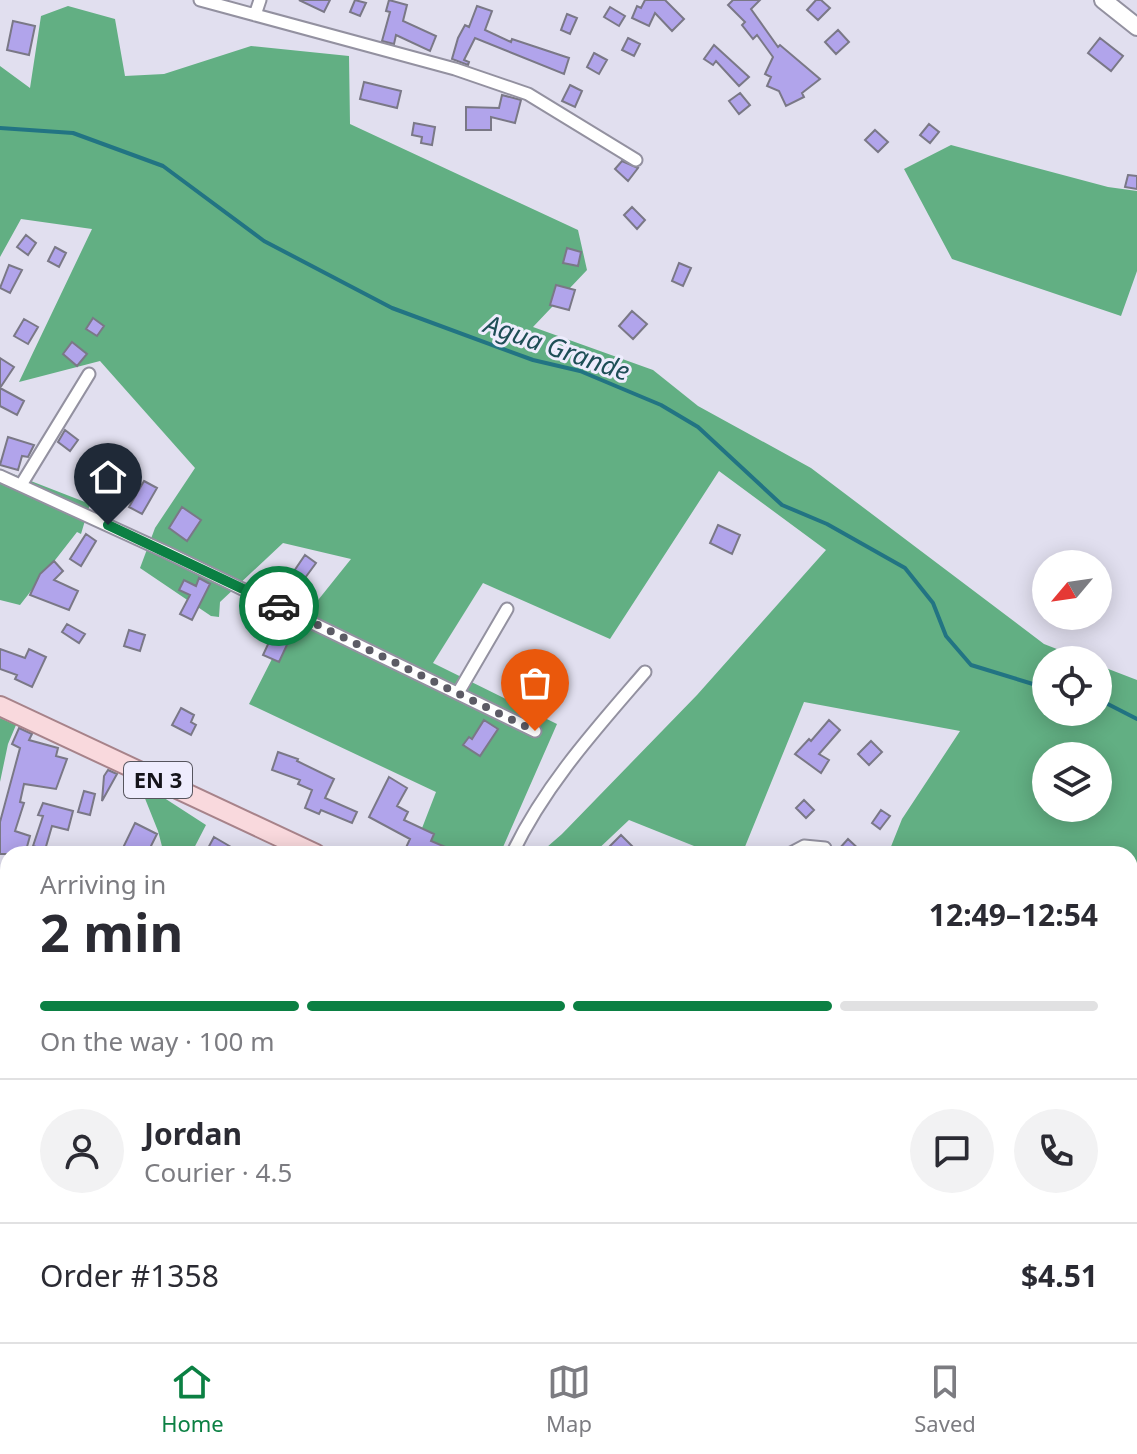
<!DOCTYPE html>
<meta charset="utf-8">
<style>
:root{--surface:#fff;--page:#f2f2f3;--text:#2b2b33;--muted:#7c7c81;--line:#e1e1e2;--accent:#0b8043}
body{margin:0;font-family:"Noto Sans",sans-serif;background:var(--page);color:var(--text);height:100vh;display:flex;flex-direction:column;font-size:30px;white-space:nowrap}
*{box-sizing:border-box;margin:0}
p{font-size:26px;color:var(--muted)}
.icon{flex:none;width:44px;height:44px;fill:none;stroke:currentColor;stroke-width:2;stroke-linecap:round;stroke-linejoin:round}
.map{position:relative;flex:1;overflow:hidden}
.panel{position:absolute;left:0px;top:846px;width:1138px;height:496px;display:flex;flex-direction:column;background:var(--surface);border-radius:24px 24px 0 0;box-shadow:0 4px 20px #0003}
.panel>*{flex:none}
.needle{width:52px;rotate:241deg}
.controls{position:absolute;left:1032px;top:550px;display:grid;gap:16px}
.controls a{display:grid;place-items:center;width:80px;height:80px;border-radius:50%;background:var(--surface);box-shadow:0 4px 20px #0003;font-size:40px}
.pin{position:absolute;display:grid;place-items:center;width:68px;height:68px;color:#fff;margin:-82px -34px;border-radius:50% 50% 50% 0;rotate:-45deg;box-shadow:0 0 8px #0007}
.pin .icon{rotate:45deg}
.courier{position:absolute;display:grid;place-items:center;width:80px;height:80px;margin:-40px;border:6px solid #0b8043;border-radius:50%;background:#fff;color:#222;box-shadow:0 2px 10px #0007}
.headline em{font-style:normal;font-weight:700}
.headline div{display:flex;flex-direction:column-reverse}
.headline{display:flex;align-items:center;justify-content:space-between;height:136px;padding:0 40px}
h1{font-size:52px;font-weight:700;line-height:60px}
.bar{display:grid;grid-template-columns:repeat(4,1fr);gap:12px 8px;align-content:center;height:96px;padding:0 40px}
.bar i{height:10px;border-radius:6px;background:var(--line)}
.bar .on{background:var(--accent)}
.bar p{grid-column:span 4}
.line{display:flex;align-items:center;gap:20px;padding:0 40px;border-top:2px solid var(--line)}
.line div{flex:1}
.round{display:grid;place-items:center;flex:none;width:84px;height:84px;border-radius:42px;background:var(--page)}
.dock{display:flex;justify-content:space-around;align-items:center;height:112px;border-top:2px solid var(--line);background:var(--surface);font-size:22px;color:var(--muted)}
.dock a{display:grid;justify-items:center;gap:4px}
.dock .on{color:var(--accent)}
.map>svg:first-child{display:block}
.forest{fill:#62af83;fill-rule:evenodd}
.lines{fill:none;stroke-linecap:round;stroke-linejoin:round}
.stream{stroke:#227483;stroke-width:4}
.building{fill:#b1a4eb;stroke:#7a7886;stroke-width:2}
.street-casing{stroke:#9391a0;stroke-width:15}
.secondary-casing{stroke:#9391a0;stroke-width:20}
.primary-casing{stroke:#a7838a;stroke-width:22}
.street{stroke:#fff;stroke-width:11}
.secondary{stroke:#fff;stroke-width:16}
.primary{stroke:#f9d9dd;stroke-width:18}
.done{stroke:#5c5b65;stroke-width:8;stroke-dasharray:0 14.4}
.route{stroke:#0b8043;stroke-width:10}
.labels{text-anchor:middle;stroke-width:6;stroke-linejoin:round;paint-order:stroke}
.shield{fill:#eeecfd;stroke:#56555e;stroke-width:2}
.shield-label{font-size:22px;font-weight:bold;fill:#15141a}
.water-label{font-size:26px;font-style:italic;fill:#1e4e56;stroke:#eeecfd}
</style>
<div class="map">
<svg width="1137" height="1342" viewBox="0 0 1137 1342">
<rect width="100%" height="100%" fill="#e1dfef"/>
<path class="forest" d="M68,6L115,19L125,76L164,74L251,46L349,56L350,124L578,230L587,270L533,327L653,370L698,406L811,468L1044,644L1085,660H1046V712H1098V665L1137,680V881L1130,894V854H888L902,819L960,731L804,702L742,854H714L629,820L593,854H539L562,834L697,695L826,550L719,471L610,639L483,583L433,663L557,724L500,854H412L436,792L249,704L274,655L351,559L283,543L220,602L219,617L211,616L140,568L155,528L195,468L100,361L19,382L92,229L21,219L0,257V66L30,88L41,16ZM1046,756H1098V808H1046Z
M951,145L1108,187L1137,191V271L1121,316L952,259L904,169Z
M0,469L90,504L81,534L77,532L20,605L0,600Z
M0,718L16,725L8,744L0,782Z
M138,781L206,825L191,854H164L158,831Z
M0,964L8,969V1020L0,1031Z
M8,1081V1193L0,1191V1094Z
M8,1286V1334H654L651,1342H0V1308Z
M841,1334H1107L1105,1342H831Z"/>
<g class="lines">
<path class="stream" d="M0,128L73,133L163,166L264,241L392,308L533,360L580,371L661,405L698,427L782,505L827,524L905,568L933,603L946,636L971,665L1046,688
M1098,699L1137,719
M0,1177L8,1185
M196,1334L208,1342"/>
</g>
<path class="building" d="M299,0H330L324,12Z
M355,0L366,3L360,16L350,12Z
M389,0L407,5L403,21L436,36L430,51L396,35L394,44L382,41L390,12L386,11Z
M645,0H665L684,19L672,31L655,13L649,26L632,18L637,6L641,8Z
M733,0H760L751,9L778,47L780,45L820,79L802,93L804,97L786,106L779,91L767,86L771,77L765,74L773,57L757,35L753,39L742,25L745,22L728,5Z
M816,0H821L830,8L818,20L807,10Z
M477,6L492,11L485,30L511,42L512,39L569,58L564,74L475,38L464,60L469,62L468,65L452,59L458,38L465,25L469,27Z
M610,7L625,16L619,26L604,17Z
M567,14L577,18L570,34L561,30Z
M13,21L35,26L29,55L7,50Z
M838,30L849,42L836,54L825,42Z
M628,38L640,44L634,56L622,50Z
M1100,38L1123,56L1111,71L1088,53Z
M714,45L749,77L739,86L716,61L713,65L704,59Z
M594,53L607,60L599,74L587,67Z
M364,82L401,91L397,108L360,99Z
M570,85L582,91L575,107L562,101Z
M740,93L750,105L739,114L729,101Z
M502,95L521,100L515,123L491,117V130H466V107L499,108Z
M414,123L435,127L432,145L421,143L422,137L412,135Z
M929,124L939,132L930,143L920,135Z
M875,130L888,142L878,152L865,140Z
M622,161L638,168L628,181L615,169Z
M1128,175L1137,176V189L1125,187Z
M632,207L645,220L637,229L624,215Z
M26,235L36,243L28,255L17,247Z
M55,247L66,253L59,267L48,261Z
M567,248L581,252L578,266L563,263Z
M679,263L691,268L683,286L672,281Z
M9,265L22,270L10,293L0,288Z
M556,285L575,290L569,310L550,305Z
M632,311L647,324L633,339L619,326Z
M93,318L104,326L97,336L86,329Z
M24,319L38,327L28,344L14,336Z
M72,342L87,354L77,366L63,354Z
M0,358L14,367L0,388Z
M0,388L24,401L17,415L0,406Z
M65,430L78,440L70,451L58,442Z
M8,437L34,445L28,457L22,456L18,470L0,465Z
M144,481L157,488L142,514L129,507Z
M182,507L201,520L187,541L169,528Z
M718,525L740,535L732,554L710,543Z
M86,534L96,541L81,566L70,559Z
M305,555L316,563L302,582L292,574Z
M54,561L63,571L54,580L78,591L69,610L30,595L40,574Z
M199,578L210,584L192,620L180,614L190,595L179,590L184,580L196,586Z
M67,624L85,634L79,643L62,632Z
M276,627L292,634L279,662L263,655Z
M129,630L145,635L140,651L124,646Z
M0,649L25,658L29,649L46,657L32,687L15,679L17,675L0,669Z
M181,708L194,715L191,722L196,725L191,735L172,725Z
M484,720L498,729L480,756L463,745L469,737L472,739Z
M829,720L840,730L819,754L829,760L821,773L795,754L809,739L811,741Z
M19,728L32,734L29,740L58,748L56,756L67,759L56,789L24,784L20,802L24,803L15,831L30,836L25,854H0V822L20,748L12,744Z
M871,741L882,752L869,765L858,754Z
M278,752L298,759L297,761L334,779L325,798L357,812L352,823L321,810L319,814L305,808L312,790L298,784L300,780L272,770Z
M108,770L117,774L102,801L104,776Z
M389,777L407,788L397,806L408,812L404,820L434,834L431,841L462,854H403L410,839L369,817Z
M84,791L95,794L90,815L78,812Z
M804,800L814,810L806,818L796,808Z
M43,803L73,811L68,830L52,826L45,850L33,846L43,816L38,815Z
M881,810L890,816L880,829L872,823Z
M135,823L157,834L147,854H120Z
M621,835L633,847L626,854H602Z
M214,837L243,854H214L207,850Z
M848,839L864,854H844L839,849Z"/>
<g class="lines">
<g class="street-casing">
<path id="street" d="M200,0L455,69L528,94L636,160
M255,15L260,0
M0,476L166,552L535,731
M21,485L89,374
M458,693L507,609
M512,854C545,785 595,730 645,672
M789,854L804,846L825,848"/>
</g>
<g class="secondary-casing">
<path id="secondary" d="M1103,0L1137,27"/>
</g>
<g class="primary-casing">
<path id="primary" d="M0,706L316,854
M1130,1226L1137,1230"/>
</g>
<use href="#street" class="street"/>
<use href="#secondary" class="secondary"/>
<use href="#primary" class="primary"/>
</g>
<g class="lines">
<path class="done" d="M279,606L535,731"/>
<path class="route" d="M108,525L279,606"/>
</g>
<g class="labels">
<rect class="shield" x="124" y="762" width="68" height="36" rx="6"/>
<g class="shield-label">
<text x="158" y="788">EN 3</text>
</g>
<g class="water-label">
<text transform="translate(557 348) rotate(19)" y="9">Agua Grande</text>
</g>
</g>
</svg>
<div class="controls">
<a><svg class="needle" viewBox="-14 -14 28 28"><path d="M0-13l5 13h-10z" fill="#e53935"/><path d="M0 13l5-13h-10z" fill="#7c7c81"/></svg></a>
<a><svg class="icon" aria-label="locate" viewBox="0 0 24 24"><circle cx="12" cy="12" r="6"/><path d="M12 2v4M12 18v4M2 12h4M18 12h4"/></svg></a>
<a><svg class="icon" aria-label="layers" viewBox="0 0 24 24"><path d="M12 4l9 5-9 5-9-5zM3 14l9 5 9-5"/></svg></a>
</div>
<div class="pin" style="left:535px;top:731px;background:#ea580c"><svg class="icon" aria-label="bag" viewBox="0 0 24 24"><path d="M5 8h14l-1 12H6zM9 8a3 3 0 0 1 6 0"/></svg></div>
<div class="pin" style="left:108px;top:525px;background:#1f2937"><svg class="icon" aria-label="home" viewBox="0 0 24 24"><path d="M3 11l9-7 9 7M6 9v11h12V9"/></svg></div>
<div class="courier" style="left:279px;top:606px"><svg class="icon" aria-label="car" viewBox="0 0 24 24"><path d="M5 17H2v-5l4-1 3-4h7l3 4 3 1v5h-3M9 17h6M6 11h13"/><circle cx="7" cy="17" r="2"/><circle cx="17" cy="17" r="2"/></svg></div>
<section class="panel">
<div class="headline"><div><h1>2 min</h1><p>Arriving in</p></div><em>12:49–12:54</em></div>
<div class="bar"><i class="on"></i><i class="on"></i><i class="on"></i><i></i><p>On the way · 100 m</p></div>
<div class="line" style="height:144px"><a class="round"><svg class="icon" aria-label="person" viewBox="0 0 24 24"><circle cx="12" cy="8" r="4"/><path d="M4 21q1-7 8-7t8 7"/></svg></a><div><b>Jordan</b><p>Courier · 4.5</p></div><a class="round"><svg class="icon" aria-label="chat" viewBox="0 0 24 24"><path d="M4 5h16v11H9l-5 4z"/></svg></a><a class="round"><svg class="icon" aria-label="phone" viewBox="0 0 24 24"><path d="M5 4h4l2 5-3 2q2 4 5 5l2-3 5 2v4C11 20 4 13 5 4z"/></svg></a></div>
<div class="line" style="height:104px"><div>Order #1358</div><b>$4.51</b></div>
</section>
</div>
<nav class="dock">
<a class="on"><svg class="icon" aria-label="home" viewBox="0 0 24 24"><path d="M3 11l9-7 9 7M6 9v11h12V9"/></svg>Home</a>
<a><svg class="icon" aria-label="map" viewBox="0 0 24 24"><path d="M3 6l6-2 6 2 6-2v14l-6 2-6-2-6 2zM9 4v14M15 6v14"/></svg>Map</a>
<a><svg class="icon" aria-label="saved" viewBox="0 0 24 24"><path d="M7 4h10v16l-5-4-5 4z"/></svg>Saved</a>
</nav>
